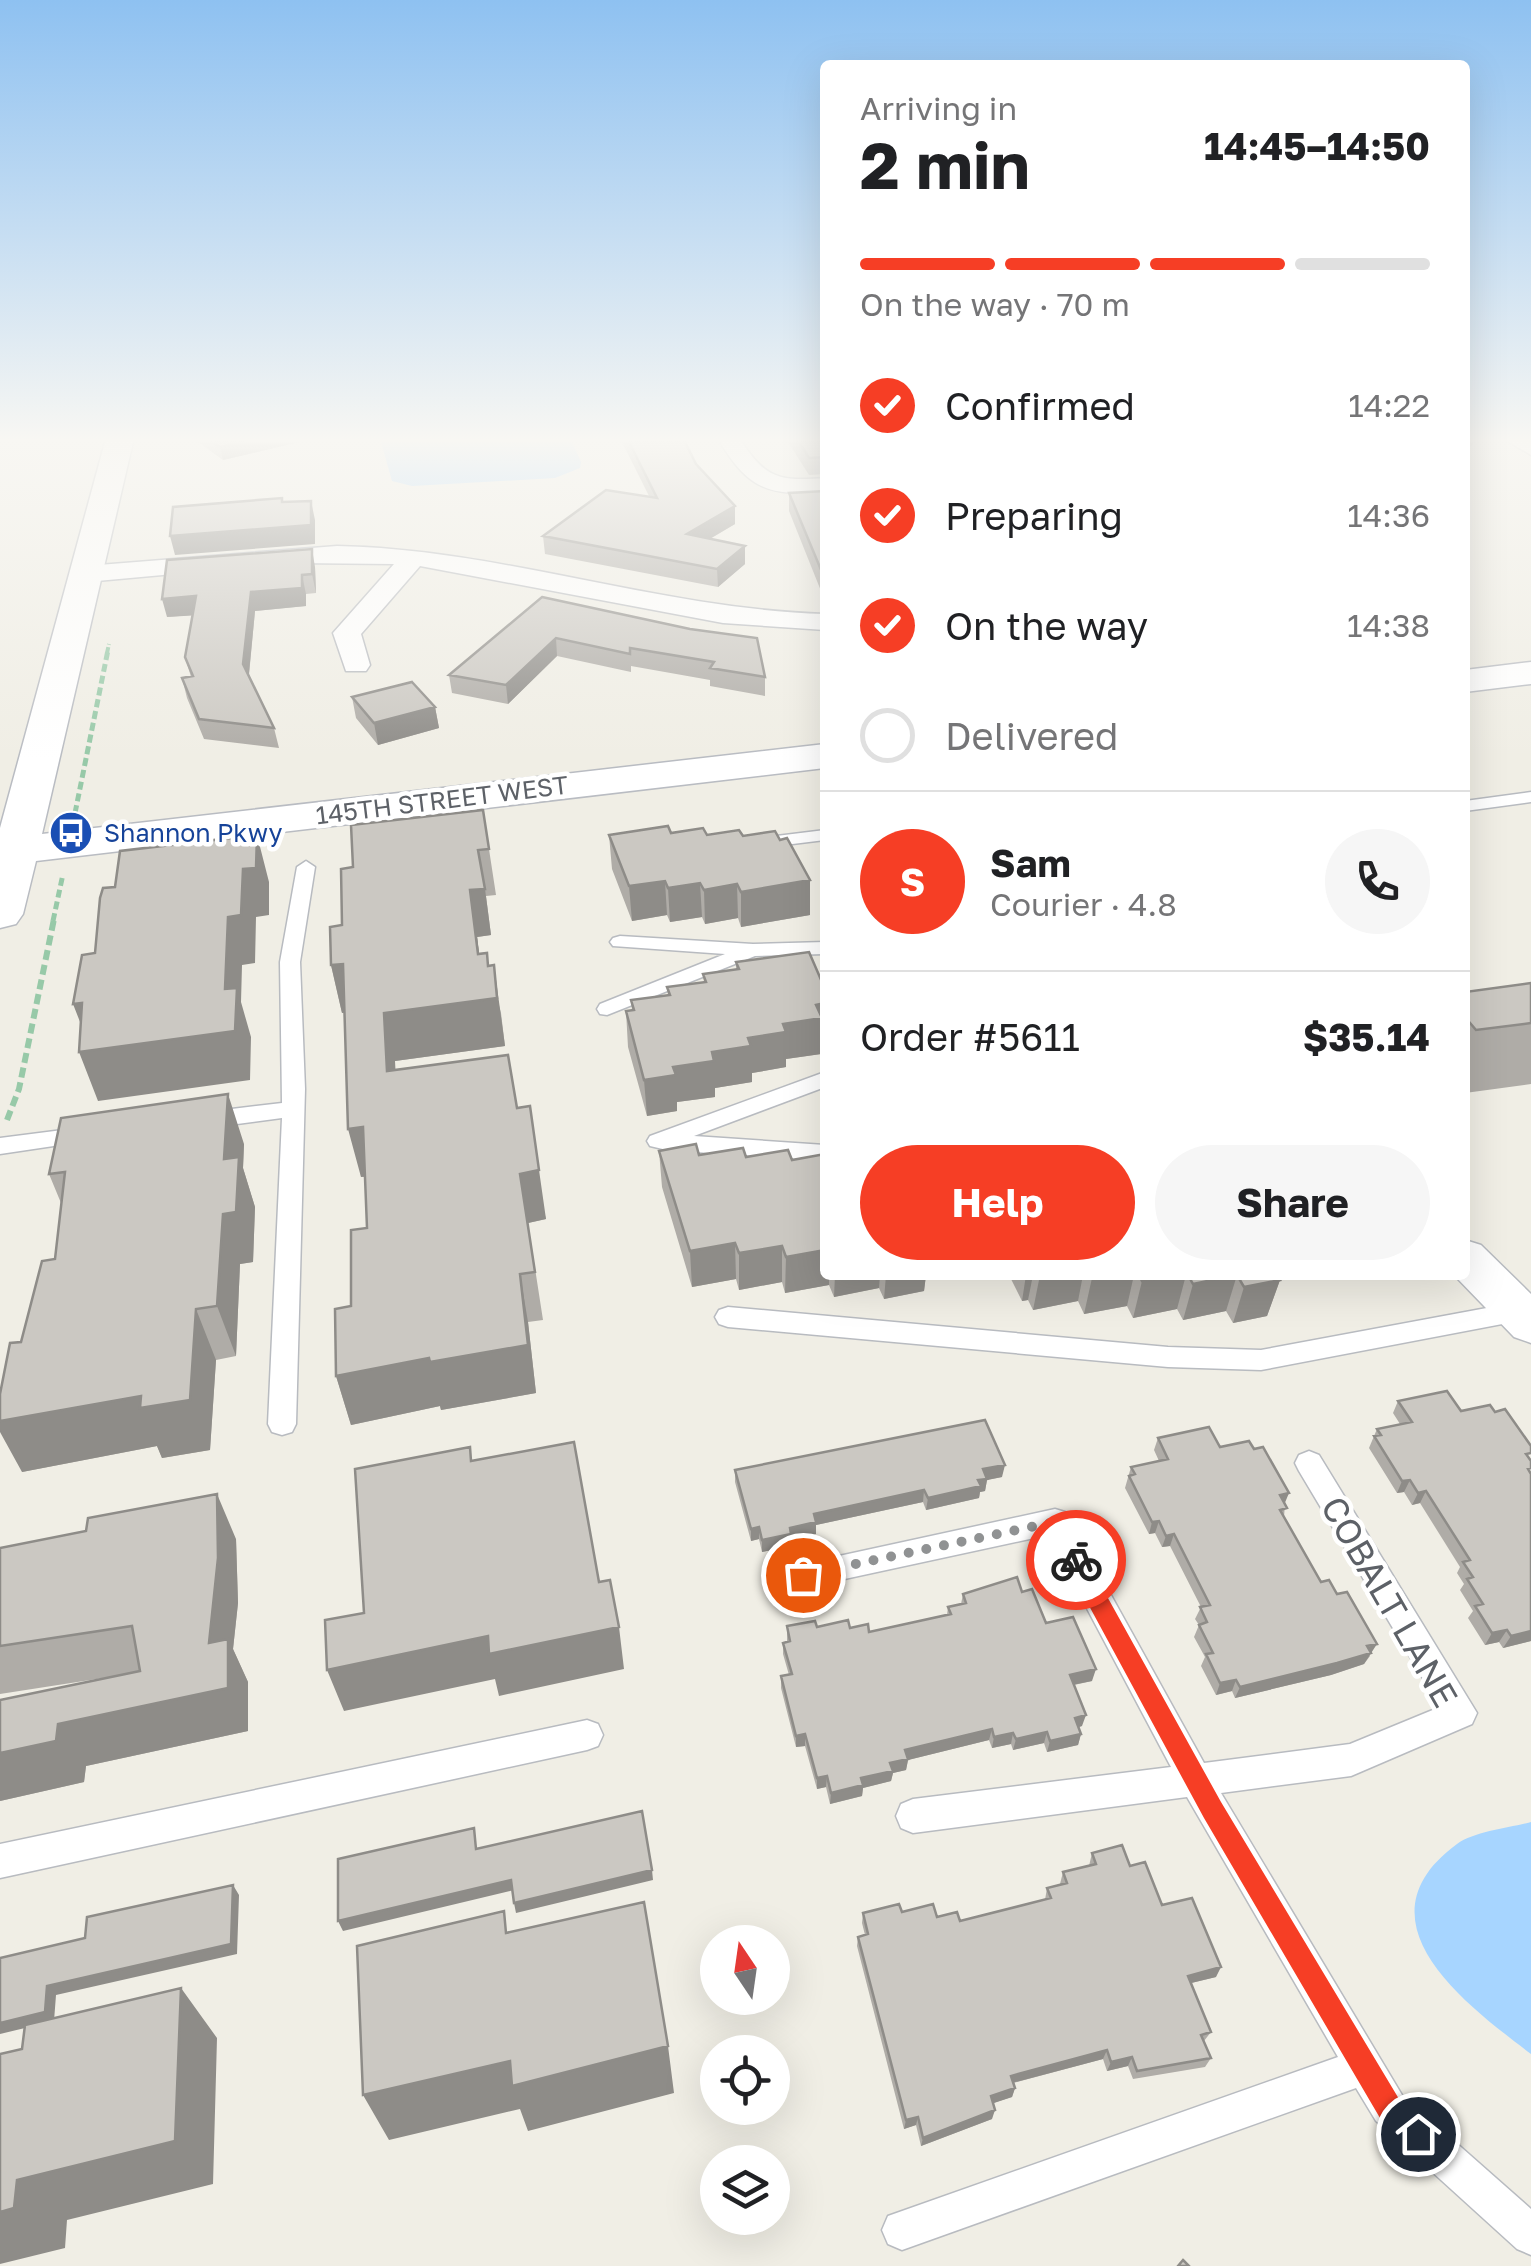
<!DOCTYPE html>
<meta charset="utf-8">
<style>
:root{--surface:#fff;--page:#f6f6f6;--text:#202124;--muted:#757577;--line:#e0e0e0;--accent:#f63e25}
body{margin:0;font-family:"Golos Text",sans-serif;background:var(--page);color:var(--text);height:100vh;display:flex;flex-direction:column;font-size:38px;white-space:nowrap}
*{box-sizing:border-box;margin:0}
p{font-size:32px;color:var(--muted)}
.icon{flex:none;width:55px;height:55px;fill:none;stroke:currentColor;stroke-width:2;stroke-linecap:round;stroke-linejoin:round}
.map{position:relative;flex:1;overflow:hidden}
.panel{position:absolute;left:820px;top:60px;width:650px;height:1220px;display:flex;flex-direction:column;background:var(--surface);border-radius:10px;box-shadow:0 10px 40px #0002}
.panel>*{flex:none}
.needle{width:65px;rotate:347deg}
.fabs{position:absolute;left:700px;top:1925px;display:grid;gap:20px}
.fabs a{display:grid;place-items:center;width:90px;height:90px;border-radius:50%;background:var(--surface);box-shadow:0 10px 40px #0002;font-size:50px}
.pin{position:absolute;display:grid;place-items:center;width:85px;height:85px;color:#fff;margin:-42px;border:5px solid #fff;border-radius:50%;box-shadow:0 2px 10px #0007}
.courier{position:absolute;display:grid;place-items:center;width:100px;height:100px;margin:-50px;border:8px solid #f63e25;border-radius:50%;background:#fff;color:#222;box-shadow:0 2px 12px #0007}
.summary em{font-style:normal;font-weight:700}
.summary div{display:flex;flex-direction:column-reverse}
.summary{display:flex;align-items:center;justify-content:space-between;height:170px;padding:0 40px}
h1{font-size:65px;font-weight:700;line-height:75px}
.bar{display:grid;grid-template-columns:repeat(4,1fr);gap:15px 10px;align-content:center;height:120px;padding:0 40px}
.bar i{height:12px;border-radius:8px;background:var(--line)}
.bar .active{background:var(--accent)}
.bar p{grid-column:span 4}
.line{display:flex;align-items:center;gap:25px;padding:0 40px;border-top:2px solid var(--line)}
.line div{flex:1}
.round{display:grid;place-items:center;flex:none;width:105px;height:105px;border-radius:52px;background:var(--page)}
ol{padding:0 40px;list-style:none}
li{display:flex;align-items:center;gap:30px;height:110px}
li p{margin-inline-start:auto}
li .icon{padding:10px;border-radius:50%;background:var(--accent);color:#fff;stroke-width:4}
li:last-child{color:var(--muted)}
li i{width:55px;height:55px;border:5px solid var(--line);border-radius:50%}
.cta{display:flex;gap:20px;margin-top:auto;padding:20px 40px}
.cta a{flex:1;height:115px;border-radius:60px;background:var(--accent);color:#fff;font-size:40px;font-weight:700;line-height:115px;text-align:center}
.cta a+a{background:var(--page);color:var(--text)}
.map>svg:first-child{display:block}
.water{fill:#a7d5ff}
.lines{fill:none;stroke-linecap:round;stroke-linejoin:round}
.lane-casing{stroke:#b8bbc0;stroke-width:3}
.street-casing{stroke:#b8bbc0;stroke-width:3}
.secondary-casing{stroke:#b9bcc2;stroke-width:3}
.path-far2{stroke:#97c9a8;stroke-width:4;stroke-dasharray:6 2.5;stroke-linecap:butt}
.path-far1{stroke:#97c9a8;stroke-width:5;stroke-dasharray:8 4;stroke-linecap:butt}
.path{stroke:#97c9a8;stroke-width:6;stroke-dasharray:10 5;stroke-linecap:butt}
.lane{fill:#fff;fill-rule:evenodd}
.street{fill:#fff;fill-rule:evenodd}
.secondary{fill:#fff;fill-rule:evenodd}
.wall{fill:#afaca7}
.shaded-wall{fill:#8e8c88}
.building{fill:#cbc8c2;stroke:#8e8c88;stroke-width:2.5}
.route{fill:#f63e25}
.done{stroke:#909293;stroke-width:10;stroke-dasharray:0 18}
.labels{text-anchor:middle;stroke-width:9;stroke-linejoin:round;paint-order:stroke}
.far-street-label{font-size:25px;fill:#5d6167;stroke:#fff}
.far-transit-label{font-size:25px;fill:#164399;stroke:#fff;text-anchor:start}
.near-street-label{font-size:35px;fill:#5d6167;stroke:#fff}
</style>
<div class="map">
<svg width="1531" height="2266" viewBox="0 0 1531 2266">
<rect width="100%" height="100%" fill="#f0eee5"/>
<path class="water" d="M381,442H572L581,462L580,468L555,478L412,486L392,481Z
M1531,1822V2054C1467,2005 1352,1921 1457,1844C1475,1831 1509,1828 1531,1822Z"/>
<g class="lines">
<g class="lane-casing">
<path id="lane" d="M1531,792V802L1465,811V801Z
M825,830V840L759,848L750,843L759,838Z
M306,861L315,867L300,962L305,1089L296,1424L292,1432L282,1435L272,1432L268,1424L282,1118L207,1128L196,1120L207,1112L282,1103L280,962L297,867Z
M620,936L753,944L825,942V954L755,956L607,1015L600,1014L597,1009L600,1004L725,954L613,946L610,942L613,938Z
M825,1072V1087L694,1136L825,1145V1161L667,1150L650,1146L647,1141L650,1136Z
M86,1127L94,1130L97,1135L94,1140L0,1154V1138Z
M1519,1302L1528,1305L1531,1311L1528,1319L1261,1370L1168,1367L728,1327L719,1324L715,1317L719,1310L728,1307L1168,1347L1261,1350Z
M1309,1451L1319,1455L1477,1713L1472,1724L1351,1776L1221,1793L1402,2095L1531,2209V2255L1517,2249L1376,2121L1356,2088L902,2250L888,2244L882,2230L888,2216L1338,2057L1187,1797L913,1833L901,1828L896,1816L901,1804L913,1799L1171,1767L1048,1535L803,1588L793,1584L788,1575L793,1566L1055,1509L1065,1512L1204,1763L1350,1744L1440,1707L1299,1471L1295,1463L1299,1455Z
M587,1720L598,1724L603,1735L598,1746L587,1750L0,1878V1844Z"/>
</g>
<g class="street-casing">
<path id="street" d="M720,442H742C766,480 782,481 825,478V492C770,496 749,490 720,442Z
M1509,442H1531V455Z
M337,546C502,549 659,609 825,614V630L723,623L420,566L361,634L370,665L366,671H346L333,633L394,564L295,563L86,582L73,574L86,566Z
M1465,1240L1481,1245L1531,1294V1343L1514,1337L1454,1275H1465Z"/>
</g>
<g class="secondary-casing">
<path id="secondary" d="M105,442H133L42,834L825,744V768L36,861L23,914L16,924L0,928V828Z
M1531,662V684L1465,692V670Z"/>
</g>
<path class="path-far2" d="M107,653L109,644"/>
<path class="path-far1" d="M75,813L108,650
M53,921L63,874"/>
<path class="path" d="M7,1120L19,1089L54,919"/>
<use href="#lane" class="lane"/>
<use href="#street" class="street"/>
<use href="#secondary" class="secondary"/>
</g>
<path class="wall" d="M198,442H299L223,460Z
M622,442H685L696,464L735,506V524L710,539L745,564L718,587L545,554L543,536L649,496Z
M788,442H825V474L809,475Z
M1465,442H1474L1472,446L1465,447Z
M825,477V596H823L789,511V493L822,491V478Z
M315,567L316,593L306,594V606L255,611L249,675L274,728L279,748L204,739L187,698L182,678L191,677L185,657L192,615L167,617Z
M542,597L765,677V696L710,686V680L631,666V672L557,656L508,704L452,693L449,675Z
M352,697L435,707L439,728L378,745L356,718Z
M483,810L496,895L486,896L491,935L477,937L479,954L489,966L501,1013L505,1046L395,1061V1070L517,1108L546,1219L528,1223L543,1320L528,1322L536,1393L441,1410L440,1406L351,1425L336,1376L367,1228L365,1177H361L345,1012L342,1013L331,965L342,925L353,867Z
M609,835H707L780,840L810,880V915L741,927L738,918L705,924L702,917L670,922L667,915L632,921L612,869Z
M736,962L821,1039V1054L786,1059V1067L752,1073V1082L715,1088V1097L677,1102V1111L647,1116L628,1047L626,1011L632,1010L631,1000L668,995L667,987L704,982L703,974L736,970Z
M1531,983V1084L1465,1093V992Z
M244,1144L243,1168L255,1207L253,1262L240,1264L236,1356L216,1360L210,1450L162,1458L157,1446L22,1472L21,1342L55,1259L61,1203L49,1174Z
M659,1151L699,1155L746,1157L825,1275H926L924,1291L884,1299L879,1288L834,1297L829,1285L785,1293L782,1282L739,1290L736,1279L692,1287L662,1187Z
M1009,1275H1277L1280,1280L1267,1316L1233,1323L1226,1311L1183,1320L1177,1309L1133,1318L1127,1306L1084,1314L1078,1301L1033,1310L1028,1300L1022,1301Z
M1447,1391L1531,1641L1503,1648L1499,1642L1485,1645L1468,1618L1473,1611L1460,1590L1464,1584L1457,1573L1460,1567L1420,1503L1412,1505L1404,1492L1397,1493L1369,1448L1377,1429L1400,1424L1393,1413L1398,1401Z
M1158,1438L1220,1447L1285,1504L1284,1517L1321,1582L1370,1656L1364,1664L1331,1675L1235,1698L1232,1691L1216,1695L1201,1666L1205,1657L1194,1637L1199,1625L1195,1619L1201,1607L1170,1546L1162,1547L1155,1533L1149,1534L1125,1488L1131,1467L1159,1461L1154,1450Z
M735,1470L1002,1477L987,1480L985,1491L980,1492L979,1498L926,1510L923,1502L816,1525V1534L791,1539V1546L762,1552L759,1539L751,1541L735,1482Z
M236,1539L238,1603L233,1649L248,1682V1731L86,1766L84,1782L0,1801L116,1676L0,1694V1548Z
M1022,1592L1092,1681L1074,1685L1082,1726L1079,1727L1081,1734L1078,1745L1047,1752L1044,1743L1013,1750L1011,1744L992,1748L989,1740L908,1760L906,1770L893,1773L891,1781L863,1788L862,1796L830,1804L826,1787L817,1789L805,1746L796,1747L781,1688V1676L789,1675L783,1654V1643L787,1642V1626L850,1628L869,1632L947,1615L948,1607L961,1604L963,1594Z
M1092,1853L1130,1866L1216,1977L1191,1983L1211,2032L1204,2041L1211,2058L1205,2067L1133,2079L1128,2066L1107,2071L1103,2059L1013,2083L1015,2088L1012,2097L993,2103L992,2119L921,2146L916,2125L904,2129L857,1946L858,1937L865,1935L862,1923L863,1913L902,1912L960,1921L1045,1900L1047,1888L1060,1884L1063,1872L1089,1866Z"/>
<path class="shaded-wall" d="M244,442H299L223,460L220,447Z
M311,501L315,520V544L175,555L170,536Z
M735,506V524L687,552V534Z
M745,546V564L718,587L717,569Z
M312,549L315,567L316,593L312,574Z
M302,575L306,594V606L255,611L248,683L243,664L251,592Z
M196,596L200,615L167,617L162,599Z
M556,638L557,656L508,704L506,685Z
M435,707L439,728L378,745L374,723Z
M257,835L269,882V915L256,917L255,963L242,965L241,1002L251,1037L250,1080L98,1101L79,1052L91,1050L73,1004L225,989L228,917L243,869Z
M810,880V915L741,927V892Z
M665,881L667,915L632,921L629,886Z
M700,883L702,917L670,922L668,888Z
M737,884L738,918L705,924L704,890Z
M485,889L491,935L477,937L485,1000L494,998V965L505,1046L395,1061L398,1119L387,1071L384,1013L470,890Z
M343,964L354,1011L342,1013L331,965Z
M825,1003V1039H821V1054L786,1059V1067L752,1073V1082L715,1088V1097L677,1102V1111L647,1116L644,1080L783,1024L816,1005Z
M228,1094L244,1144L243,1168L255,1207L253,1262L240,1264L236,1356L217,1306Z
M363,1127L375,1175L361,1177L348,1129Z
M539,1170L546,1219L528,1223L520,1174Z
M735,1243L736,1279L692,1287L690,1251Z
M782,1246V1282L739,1290V1253Z
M825,1250V1275H829V1285L785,1293L786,1257Z
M520,1274L528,1322L536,1393L441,1410L440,1406L351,1425L336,1376Z
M835,1275H880L879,1288L834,1297Z
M886,1275H926L924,1291L884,1299Z
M1026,1275H1033L1028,1300L1022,1301Z
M1040,1275H1083L1078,1301L1033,1310Z
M1109,1275H1134L1127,1306L1084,1314L1092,1278Z
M1176,1275H1186L1177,1309L1133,1318L1142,1281Z
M1237,1275L1226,1311L1183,1320L1193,1284Z
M1280,1280L1267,1316L1233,1323L1244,1287Z
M196,1309L216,1360L210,1450L162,1458L157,1446L22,1472L0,1432V1421Z
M1005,1465L1002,1477L987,1480L985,1491L980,1492L979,1498L926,1510L928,1498L983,1469Z
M1410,1480L1404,1492L1397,1493L1402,1481Z
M924,1490L923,1502L816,1525V1534L791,1539V1546L762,1552V1540L790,1528L814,1514Z
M1426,1491L1420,1503L1412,1505L1418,1493Z
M1289,1493L1284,1505L1280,1495Z
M217,1494L236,1539L238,1603L233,1649L248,1682V1731L86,1766L84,1782L0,1801V1753L58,1724L209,1643Z
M1159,1521L1155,1533L1149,1534L1152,1522Z
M759,1527V1539L751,1541V1529Z
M1174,1534L1170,1546L1162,1547L1166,1536Z
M619,1627L624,1669L499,1696L495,1679L344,1711L327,1670L488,1636Z
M1507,1630L1499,1642L1485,1645L1492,1633Z
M1531,1631V1641L1503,1648L1511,1636Z
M1377,1644L1364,1664L1331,1675L1235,1698L1240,1687Z
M1096,1669L1092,1681L1067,1686L1070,1675Z
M1236,1680L1232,1691L1216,1695L1220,1683Z
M1086,1715L1082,1726L1072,1729L1075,1718Z
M992,1729L989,1740L908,1760L906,1770L893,1773L891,1781L863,1788L862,1796L830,1804L831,1793L890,1763L905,1750Z
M1047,1732L1044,1743L1013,1750L1016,1739Z
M1013,1733L1011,1744L992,1748L994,1737Z
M805,1734V1746L796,1747V1736Z
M1081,1734L1078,1745L1047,1752L1050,1741Z
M827,1776L826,1787L817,1789V1778Z
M652,1870L653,1880L516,1913L514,1903Z
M511,1880L514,1890L343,1931L338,1921Z
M233,1885L239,1895L237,1954L56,1995L54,2021L0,2034V2023L47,1986Z
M1221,1967L1216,1977L1183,1985L1188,1976Z
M181,1988L217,2038L213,2184L67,2220L65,2248L0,2264V2212L17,2180Z
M668,2046L674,2093L528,2131L520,2109L389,2140L363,2095L510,2061Z
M1107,2050L1103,2059L1008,2084L1011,2076Z
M1132,2057L1128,2066L1107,2071L1111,2062Z
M1015,2088L1012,2097L988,2105L991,2096Z
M995,2110L992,2119L921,2146L923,2138Z
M918,2117L916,2125L904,2129L906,2120Z"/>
<path class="building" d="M213,442H244L220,447Z
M629,442H685L696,464L735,506L687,534L745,546L717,569L543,536L606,490L657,498Z
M799,442H825V457L809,458Z
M825,491V577H824L789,493Z
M282,498V502L311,501V525L170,536L173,507Z
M312,549V574L302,575V588L251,592L243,664L274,728L199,719L182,678L193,676L185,657L196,596L162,599L167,560Z
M542,597L690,629L757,638L765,677L710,668L714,662L630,648V654L556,638L506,685L449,675Z
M412,682L435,707L374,723L352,697Z
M483,810L489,849L478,850L485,889L470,890L478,954L487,953L488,966L494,965L497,998L384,1013L387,1071L508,1055L517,1108L530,1106L539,1170L520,1174L535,1272L520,1274L528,1345L430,1362L429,1358L336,1376L335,1309L351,1306V1230L367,1228L363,1127L348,1129L343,964L331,965L330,927L342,925L341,869L353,867L351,825Z
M668,826L671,833L703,828L707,835L739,830L743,836L775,831L780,840L787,838L810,880L741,892L737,884L704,890L700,883L668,888L665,881L629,886L609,835Z
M257,835L256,868L243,869L241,915L228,917L225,989L237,988L235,1031L79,1052L82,1003L73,1004L82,955L95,953L100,898L103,888L115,887L120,851Z
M809,952L825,989V1003L816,1005L822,1018L783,1024L786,1032L748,1038L751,1046L712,1052L714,1061L673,1067L676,1075L644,1080L626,1011L634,1010L631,1000L670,995L667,987L706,982L703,974L739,969L736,962Z
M1531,983V1023L1476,1030L1465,1017V992Z
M228,1094L224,1159L239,1157L236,1212L223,1214L217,1306L196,1309L190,1400L140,1408L141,1396L0,1421V1394L10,1343L21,1342L42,1261L55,1259L65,1172L49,1174L61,1118Z
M696,1144L699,1155L743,1148L746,1157L788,1150L792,1160L825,1154V1250L786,1257L782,1246L739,1253L735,1243L690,1251L659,1151Z
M1090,1275H1109L1092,1278Z
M1139,1275H1176L1142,1281Z
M1188,1275H1277L1280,1280L1244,1287L1237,1275L1193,1284Z
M1447,1391L1461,1411L1490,1405L1495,1412L1505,1409L1531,1446V1453L1526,1454L1531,1461V1468L1528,1469L1531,1474V1631L1511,1636L1507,1630L1492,1633L1475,1606L1483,1604L1467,1579L1473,1577L1463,1562L1470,1560L1426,1491L1418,1493L1410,1480L1402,1481L1374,1436L1381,1435L1377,1429L1412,1422L1398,1401Z
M985,1420L1005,1465L983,1469L987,1479L978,1480L981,1486L928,1498L924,1490L814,1514L816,1522L790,1528L791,1534L762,1540L759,1527L751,1529L735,1470Z
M1209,1427L1220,1447L1249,1441L1254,1449L1263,1447L1289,1493L1280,1495L1287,1508L1280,1510L1321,1582L1329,1580L1337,1594L1347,1592L1377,1644L1367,1646L1371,1653L1337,1663L1240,1687L1236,1680L1220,1683L1206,1654L1213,1653L1199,1625L1207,1622L1200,1607L1210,1605L1174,1534L1166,1536L1159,1521L1152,1522L1129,1476L1135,1474L1131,1467L1168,1459L1158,1438Z
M574,1442L599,1582L610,1580L619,1627L489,1654L488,1636L327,1670L325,1620L364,1613L355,1469L470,1447L471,1461Z
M217,1494L218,1558L209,1643L228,1639V1688L58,1724L56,1741L0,1753V1700L140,1671L132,1626L0,1646V1548L86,1531L88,1518Z
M1017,1577L1022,1592L1032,1589L1046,1623L1073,1617L1096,1669L1070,1675L1086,1715L1075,1718L1081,1734L1050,1741L1047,1732L1016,1739L1013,1733L994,1737L992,1729L905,1750L908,1759L890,1763L893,1771L861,1778L863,1785L831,1793L827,1776L817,1778L805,1734L796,1736L781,1676L792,1674L783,1643L790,1641L787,1626L815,1621L817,1627L848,1620L850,1628L868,1624L869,1632L951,1614L948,1607L966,1603L963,1594Z
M642,1811L652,1870L514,1903L511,1880L338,1921V1859L474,1828L476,1849Z
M1122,1845L1130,1866L1145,1862L1162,1905L1192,1898L1221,1967L1188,1976L1211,2032L1201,2035L1211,2058L1137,2071L1132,2057L1111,2062L1107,2050L1011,2076L1015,2088L991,2096L995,2110L923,2138L918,2117L906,2120L858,1937L868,1934L863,1913L899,1904L902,1912L933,1904L937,1917L957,1912L960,1921L1051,1898L1047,1888L1067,1883L1063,1872L1096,1864L1092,1853Z
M233,1885L231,1944L47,1986L45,2012L0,2023V1958L85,1938L87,1917Z
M644,1902L668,2046L512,2086L510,2061L363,2095L357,1946L504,1911L506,1933Z
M181,1988L175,2141L17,2180L14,2208L0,2212V2054L22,2049L25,2025Z
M1183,2260L1189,2266H1178Z"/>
<linearGradient id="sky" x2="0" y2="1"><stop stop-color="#8ec1f1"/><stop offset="0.58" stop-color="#f8f7f3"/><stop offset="1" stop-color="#f8f7f3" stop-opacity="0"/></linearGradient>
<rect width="1531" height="759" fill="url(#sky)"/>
<path class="route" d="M1076,1551L1083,1553L1221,1802L1399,2099L1427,2124L1432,2134L1427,2143L1418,2148L1380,2118L1204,1818L1068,1567L1065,1560L1068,1553Z"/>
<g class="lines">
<path class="done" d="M803,1575L1055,1522L1076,1560"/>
</g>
<defs>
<g id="bus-disc" transform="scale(2.25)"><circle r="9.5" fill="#1a4fb4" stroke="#fff"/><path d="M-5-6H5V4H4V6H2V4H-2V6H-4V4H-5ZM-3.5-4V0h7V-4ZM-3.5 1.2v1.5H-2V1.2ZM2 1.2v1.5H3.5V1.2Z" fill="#fff"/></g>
</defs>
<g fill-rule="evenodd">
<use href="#bus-disc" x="71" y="833"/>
</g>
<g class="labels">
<g class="far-street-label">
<text transform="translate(442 800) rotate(-7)" y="9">145TH STREET WEST</text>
</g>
<g class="far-transit-label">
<text x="104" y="842">Shannon Pkwy</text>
</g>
<g class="near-street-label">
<text transform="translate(1389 1602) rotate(60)" y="12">COBALT LANE</text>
</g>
</g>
</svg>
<div class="fabs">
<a><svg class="needle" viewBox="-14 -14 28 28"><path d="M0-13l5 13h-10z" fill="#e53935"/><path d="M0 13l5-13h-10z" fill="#757577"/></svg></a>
<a><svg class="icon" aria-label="locate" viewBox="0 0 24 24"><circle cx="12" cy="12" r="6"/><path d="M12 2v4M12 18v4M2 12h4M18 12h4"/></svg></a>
<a><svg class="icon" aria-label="layers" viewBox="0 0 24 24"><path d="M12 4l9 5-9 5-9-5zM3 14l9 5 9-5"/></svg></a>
</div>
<div class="pin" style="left:803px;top:1575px;background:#ea580c"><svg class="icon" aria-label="bag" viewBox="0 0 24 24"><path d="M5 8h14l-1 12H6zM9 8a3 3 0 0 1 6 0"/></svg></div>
<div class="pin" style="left:1418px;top:2134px;background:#1f2937"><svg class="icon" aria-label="home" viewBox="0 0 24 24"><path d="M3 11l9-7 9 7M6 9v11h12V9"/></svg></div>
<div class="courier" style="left:1076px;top:1560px"><svg class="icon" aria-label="bike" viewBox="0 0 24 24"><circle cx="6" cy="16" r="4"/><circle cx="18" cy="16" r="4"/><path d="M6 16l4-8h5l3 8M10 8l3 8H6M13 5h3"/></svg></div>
<section class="panel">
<div class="summary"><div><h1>2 min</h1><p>Arriving in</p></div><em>14:45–14:50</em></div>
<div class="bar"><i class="active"></i><i class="active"></i><i class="active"></i><i></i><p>On the way · 70 m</p></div>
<ol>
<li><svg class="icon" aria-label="check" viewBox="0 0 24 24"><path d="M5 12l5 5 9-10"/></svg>Confirmed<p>14:22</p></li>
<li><svg class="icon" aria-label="check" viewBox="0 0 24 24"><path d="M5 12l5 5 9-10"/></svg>Preparing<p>14:36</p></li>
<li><svg class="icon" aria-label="check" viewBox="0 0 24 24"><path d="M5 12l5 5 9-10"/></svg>On the way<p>14:38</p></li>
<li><i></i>Delivered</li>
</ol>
<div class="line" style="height:180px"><b class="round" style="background:var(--accent);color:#fff">S</b><div><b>Sam</b><p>Courier · 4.8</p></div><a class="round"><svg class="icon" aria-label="phone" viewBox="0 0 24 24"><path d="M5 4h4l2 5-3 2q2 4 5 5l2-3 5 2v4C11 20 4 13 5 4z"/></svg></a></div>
<div class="line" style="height:130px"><div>Order #5611</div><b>$35.14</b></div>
<div class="cta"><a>Help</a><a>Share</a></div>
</section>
</div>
